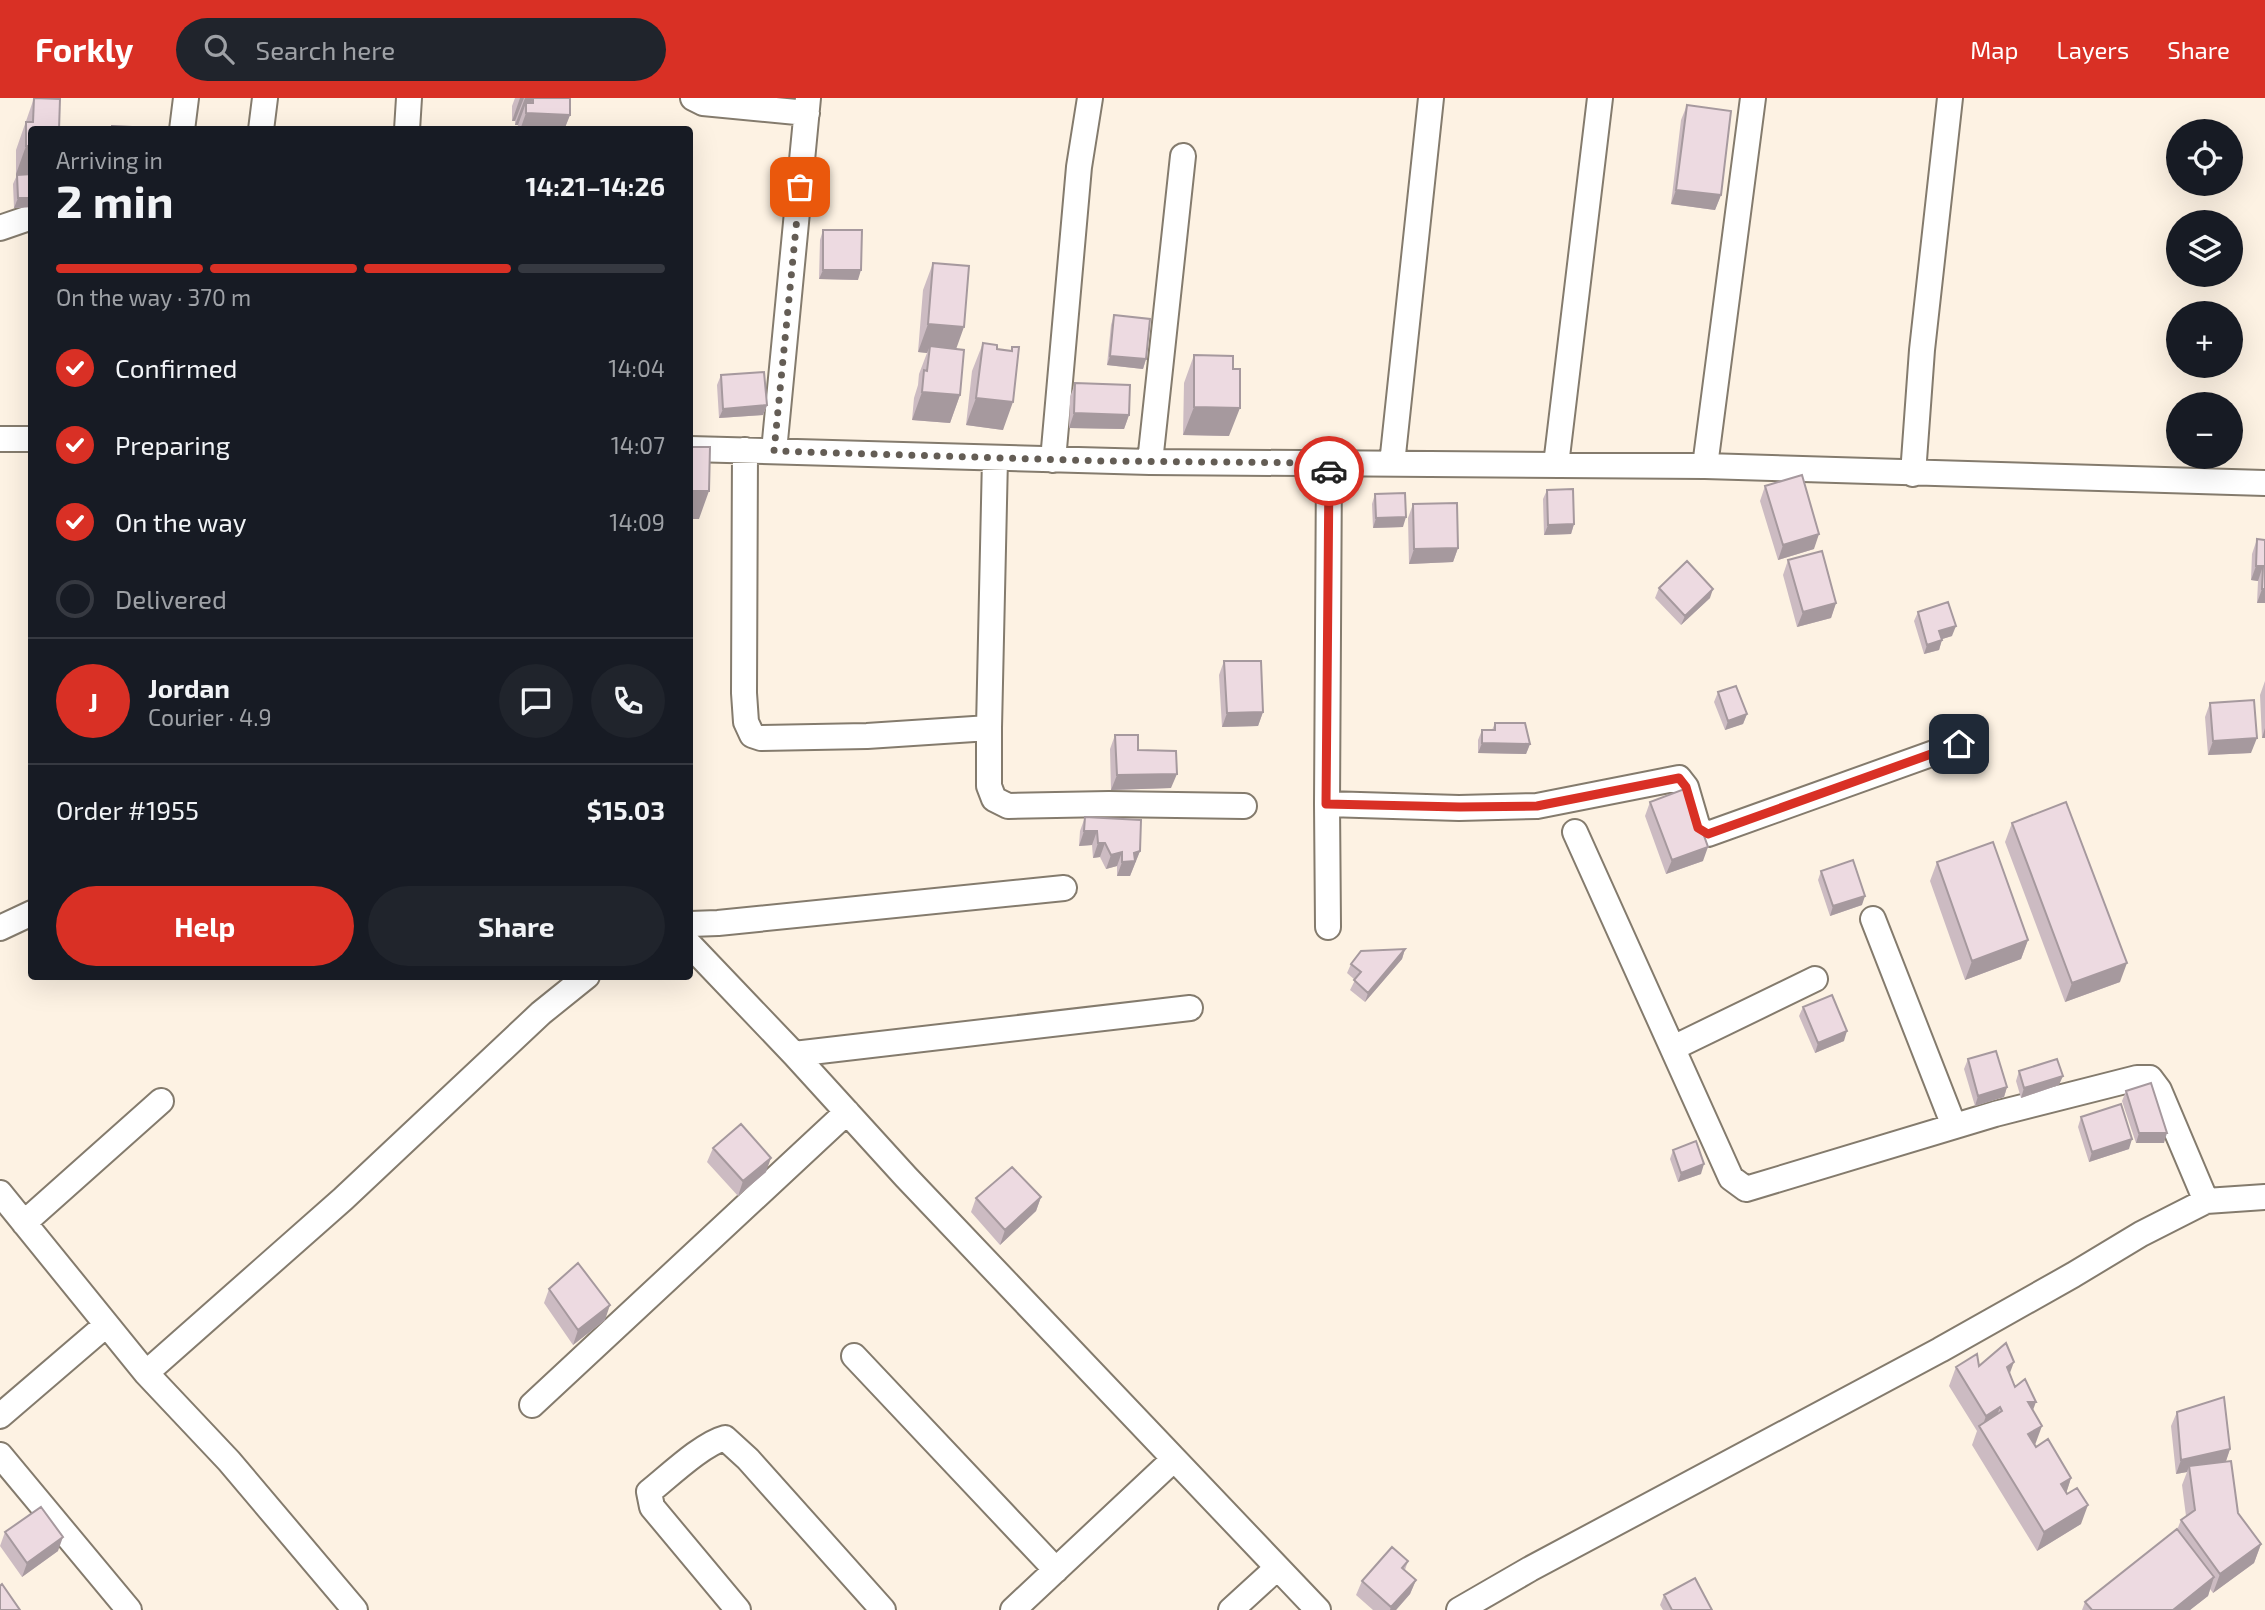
<!DOCTYPE html>
<meta charset="utf-8">
<style>
:root{--surface:#171b24;--page:#20242c;--text:#f1f3f6;--muted:#9ea1a6;--line:#363941;--accent:#d93025}
body{margin:0;font-family:"Exo 2",sans-serif;background:var(--page);color:var(--text);height:100vh;display:flex;flex-direction:column;font-size:26px;white-space:nowrap}
*{box-sizing:border-box;margin:0}
p{font-size:23px;color:var(--muted)}
.icon{flex:none;width:38px;height:38px;fill:none;stroke:currentColor;stroke-width:2;stroke-linecap:round;stroke-linejoin:round}
.map{position:relative;flex:1;overflow:hidden}
.side{position:absolute;left:28px;top:28px;width:665px;height:854px;display:flex;flex-direction:column;background:var(--surface);border-radius:7px;box-shadow:0 7px 28px #0002}
.side>*{flex:none}
.buttons{position:absolute;left:2166px;top:21px;display:grid;gap:14px}
.buttons a{display:grid;place-items:center;width:77px;height:77px;border-radius:50%;background:var(--surface);box-shadow:0 7px 28px #0002;font-size:35px}
.pin{position:absolute;display:grid;place-items:center;width:60px;height:60px;color:#fff;margin:-30px;border-radius:14px;box-shadow:0 4px 10px #0006}
.courier{position:absolute;display:grid;place-items:center;width:70px;height:70px;margin:-35px;border:5px solid #d93025;border-radius:50%;background:#fff;color:#222;box-shadow:0 2px 9px #0007}
.summary em{font-style:normal;font-weight:700}
.summary div{display:flex;flex-direction:column-reverse}
.summary{display:flex;align-items:center;justify-content:space-between;height:119px;padding:0 28px}
h1{font-size:46px;font-weight:700;line-height:52px}
.bar{display:grid;grid-template-columns:repeat(4,1fr);gap:10px 7px;align-content:center;height:84px;padding:0 28px}
.bar i{height:9px;border-radius:5px;background:var(--line)}
.bar .selected{background:var(--accent)}
.bar p{grid-column:span 4}
.line{display:flex;align-items:center;gap:18px;padding:0 28px;border-top:2px solid var(--line)}
.line div{flex:1}
.round{display:grid;place-items:center;flex:none;width:74px;height:74px;border-radius:37px;background:var(--page)}
ol{padding:0 28px;list-style:none}
li{display:flex;align-items:center;gap:21px;height:77px}
li p{margin-inline-start:auto}
li .icon{padding:7px;border-radius:50%;background:var(--accent);color:#fff;stroke-width:4}
li:last-child{color:var(--muted)}
li i{width:38px;height:38px;border:4px solid var(--line);border-radius:50%}
.action{display:flex;gap:14px;margin-top:auto;padding:14px 28px}
.action a{flex:1;height:80px;border-radius:42px;background:var(--accent);color:#fff;font-size:28px;font-weight:700;line-height:80px;text-align:center}
.action a+a{background:var(--page);color:var(--text)}
header{display:flex;align-items:center;gap:42px;box-sizing:border-box;height:98px;padding:0 35px;background:var(--accent);color:#fff}
header strong{font-size:33px}
nav{display:flex;gap:38px;margin-inline-start:auto;font-size:24px}
.search{width:490px;height:63px;background:var(--page);display:flex;align-items:center;gap:18px;box-sizing:border-box;padding:0 24px;border-radius:38px;color:var(--muted);font-size:26px}
.map>svg:first-child{display:block}
.lines{fill:none;stroke-linecap:round;stroke-linejoin:round}
.minor-casing{stroke:#847b6d;stroke-width:28}
.minor{stroke:#fff;stroke-width:24}
.wall{fill:#ccbbc2}
.shaded-wall{fill:#a6999e}
.building{fill:#eddae1;stroke:#a6999e;stroke-width:2}
.done{stroke:#645d55;stroke-width:7;stroke-dasharray:0 12.6}
.route{stroke:#d93025;stroke-width:9}
</style>
<header>
<strong>Forkly</strong>
<div class="search"><svg class="icon" aria-label="search" viewBox="0 0 24 24"><circle cx="10" cy="10" r="6"/><path d="M15 15l6 6"/></svg>Search here</div>
<nav><a>Map</a><a>Layers</a><a>Share</a></nav>
</header>
<div class="map">
<svg width="2265" height="1512" viewBox="0 0 2265 1512">
<rect width="100%" height="100%" fill="#fdf2e3"/>
<g class="lines">
<g class="minor-casing">
<path id="minor" d="M693,0L703,5L807,15
M182,32L186,0
M261,32L265,0
M407,32L409,0
M0,130L32,119
M0,341H32
M690,351L1150,364L1705,368L2265,385
M745,352L744,595L746,624L752,637L761,640L867,638L989,630
M774,353L808,0
M995,360L989,630V688L994,701L1008,708L1109,706L1244,708
M1053,362L1079,69L1090,0
M1150,364L1183,58
M1392,366L1431,0
M1556,367L1600,0
M1705,368L1753,0
M1913,376L1922,252L1950,0
M1327,706L1459,710L1537,708L1679,680L1686,689L1698,730L1708,736L1959,646
M1575,734L1731,1080L1746,1091L1995,1016L2137,980H2150L2159,992L2206,1103
M1873,821L1954,1028
M690,826L718,825L1064,790
M1328,829L1327,706L1329,365
M0,830L32,815
M690,847L794,956L906,1079L1318,1512
M1673,950L1815,881
M794,956L1190,910
M0,1095L146,1275L229,1363L355,1512
M24,1125L161,1003
M854,1258L1056,1472
M146,1275L343,1101L541,915L587,878
M532,1307L847,1014
M0,1318L106,1227
M0,1357L129,1512
M738,1512L652,1409L649,1394C668,1379 702,1346 725,1340L748,1361L883,1512
M1013,1512L1173,1362
M1231,1512L1277,1470
M1459,1512L1530,1471L1940,1252L2073,1177L2141,1136L2206,1103L2265,1099"/>
</g>
<use href="#minor" class="minor"/>
</g>
<path class="wall" d="M34,0L60,1L32,32V109L14,110L13,86L17,77L29,76H16V52Z
M515,0H570V17L564,32H517L518,27H515V23H512V8Z
M1687,7L1721,97L1715,112L1671,106L1681,22Z
M823,132L858,182L819,181L820,142Z
M933,165L956,251L960,297L950,325L912,322L914,300L918,287L919,276L927,255L918,254L923,192Z
M1114,217L1146,261L1143,271L1107,267L1111,227Z
M983,245L997,251L1011,253L1012,249L1003,332L966,327L972,273Z
M1194,257L1229,338L1183,337L1184,285Z
M721,277L767,307L763,317L719,320L717,287Z
M1075,285L1129,317L1124,331L1069,330L1070,299Z
M1765,388L1814,451L1778,462L1760,403Z
M1547,392L1574,426L1571,436L1544,437L1543,401Z
M1375,396L1403,429L1373,430L1372,406Z
M1413,406L1458,450L1453,464L1409,466L1408,420Z
M2257,441L2265,442V505H2257L2258,483L2251,482L2252,456Z
M1788,462L1836,505L1831,520L1797,529L1783,477Z
M1659,490L1710,500L1681,527L1655,500Z
M1918,514L1952,538L1942,541L1939,552L1924,556L1914,523Z
M1224,563L1263,614L1258,628L1222,629L1219,577Z
M2265,583V640H2262L2260,597Z
M1718,594L1747,616L1743,626L1725,632L1714,604Z
M2210,605L2251,655L2208,657L2205,619Z
M1495,625L1530,646L1526,656L1478,655V642L1482,632H1492Z
M1115,637L1138,652L1171,690L1111,692L1110,651Z
M1650,704L1703,763L1666,776L1645,718Z
M1085,719L1140,753L1130,778H1117V768L1106,771L1100,759L1093,760L1092,747L1079,748L1080,733Z
M2012,725L2120,884L2065,904L2005,744Z
M1937,764L2028,842L2021,861L1965,882L1930,783Z
M1821,773L1862,807L1830,818L1818,782Z
M1405,851L1402,861L1365,904L1350,892L1355,882L1347,875L1351,866Z
M1803,909L1844,943L1815,955L1799,918Z
M1968,961L2007,989L2004,999L1975,1008L1964,971Z
M2019,973L2059,987L2021,1000L2016,983Z
M2126,993L2164,1045H2136L2122,1003Z
M2081,1019L2129,1051L2089,1064L2078,1029Z
M713,1050L766,1074L738,1098L707,1064Z
M1673,1052L1701,1076L1678,1084L1670,1061Z
M1041,1099L1036,1113L1000,1147L971,1114L976,1100Z
M549,1191L605,1222L573,1247L544,1205Z
M1979,1268L2010,1276L2015,1289L2033,1312L2035,1347L2071,1380L2066,1395L2081,1426L2037,1453L1972,1347L1977,1333L1949,1288L1956,1269Z
M2177,1314L2230,1351L2226,1363L2238,1415L2261,1446L2254,1465L2213,1495L2210,1491L2208,1498L2190,1512H2082L2085,1504L2177,1432L2181,1422L2186,1418L2182,1387L2187,1374L2176,1376L2171,1328Z
M5,1434L58,1453L22,1479L0,1448Z
M1408,1463L1405,1472L1416,1482L1410,1496L1396,1512H1373L1356,1497L1362,1483Z
M1664,1497L1712,1512H1663L1660,1507Z"/>
<path class="shaded-wall" d="M520,0H524L515,23H512Z
M525,0H533L528,15L570,17L564,32H520L526,15V5L518,27H515Z
M26,48H32V76H16Z
M1676,92L1721,97L1715,112L1671,106Z
M18,100H32V109L14,110Z
M823,172H861L858,182L819,181Z
M928,226L964,229L954,257L930,248L927,255L918,254Z
M1110,258L1146,261L1143,271L1107,267Z
M922,294L960,297L950,325L912,322Z
M976,300L1013,304L1003,332L966,327Z
M767,307L763,317L719,320L723,311Z
M1194,309L1240,310L1229,338L1183,337Z
M1074,315L1129,317L1124,331L1069,330Z
M692,393H709L699,421H690V398Z
M1406,419L1403,429L1373,430L1376,420Z
M1574,426L1571,436L1544,437L1548,427Z
M1819,436L1814,451L1778,462L1783,447Z
M1458,450L1453,464L1409,466L1414,451Z
M2256,468H2263L2258,483L2251,482Z
M1713,491L1710,500L1681,527L1685,518Z
M2262,491H2265V505H2257Z
M1836,505L1831,520L1797,529L1803,514Z
M1956,528L1952,538L1936,543L1939,533Z
M1942,542L1939,552L1924,556L1927,547Z
M1263,614L1258,628L1222,629L1227,615Z
M1747,616L1743,626L1725,632L1728,623Z
M2265,630V640H2262Z
M2257,640L2251,655L2208,657L2213,643Z
M1482,645L1530,646L1526,656L1478,655Z
M1177,676L1171,690L1111,692L1117,677Z
M1084,733H1097L1092,747L1079,748Z
M1098,745H1105L1100,759L1093,760Z
M1708,749L1703,763L1666,776L1672,762Z
M1140,753L1130,778H1117L1122,764L1134,755Z
M1122,754L1117,768L1106,771L1111,757Z
M1865,798L1862,807L1830,818L1833,808Z
M2028,842L2021,861L1965,882L1972,863Z
M1405,851L1402,861L1365,904L1368,895Z
M2127,865L2120,884L2065,904L2072,885Z
M1847,933L1844,943L1815,955L1818,945Z
M2063,978L2059,987L2021,1000L2024,990Z
M2007,989L2004,999L1975,1008L1978,998Z
M2139,1035H2167L2164,1045H2136Z
M2132,1041L2129,1051L2089,1064L2092,1054Z
M771,1060L766,1074L738,1098L743,1083Z
M1704,1066L1701,1076L1678,1084L1681,1075Z
M1041,1099L1036,1113L1000,1147L1005,1132Z
M610,1207L605,1222L573,1247L578,1232Z
M2014,1264L2007,1283V1269Z
M2028,1304H2036L2029,1323Z
M2000,1309L1993,1328L1981,1332L1986,1318Z
M2042,1328L2035,1347L2021,1355L2028,1336Z
M2230,1351L2225,1366L2189,1368L2187,1374L2176,1376L2181,1362Z
M2071,1380L2065,1399L2061,1386Z
M2088,1407L2081,1426L2037,1453L2044,1434Z
M63,1439L58,1453L22,1479L27,1465Z
M2261,1446L2254,1465L2213,1495L2220,1476Z
M2214,1479L2208,1498L2190,1512H2173Z
M1416,1482L1410,1496L1396,1512H1390L1391,1509Z"/>
<path class="building" d="M34,0L60,1L59,32H32V48H26V24H33Z
M533,0H570V17L526,15V5H533Z
M1687,7L1731,13L1721,97L1676,92Z
M112,28L172,31V32H112Z
M32,76V100H18L17,77Z
M823,132H862L861,172H823Z
M933,165L969,168L964,229L928,226Z
M1114,217L1150,221L1146,261L1110,258Z
M983,245L997,247V251L1012,253V249H1019L1013,304L976,300Z
M930,248L964,252L960,297L922,294L924,272L927,273Z
M1194,257L1233,258V271H1240V310L1194,309Z
M764,274L767,307L723,311L721,277Z
M1075,285L1130,287L1129,317L1074,315Z
M690,349H710L709,393H692L691,398H690Z
M1802,377L1819,436L1783,447L1765,388Z
M1573,391L1574,426L1548,427L1547,392Z
M1405,395L1406,419L1376,420L1375,396Z
M1457,405L1458,450L1414,451L1413,406Z
M2257,441L2265,442V491H2262L2263,468H2256Z
M1822,453L1836,505L1803,514L1788,462Z
M1687,463L1713,491L1685,518L1659,490Z
M1948,504L1956,528L1939,533L1942,542L1927,547L1918,514Z
M1224,563H1261L1263,614L1227,615Z
M1736,588L1747,616L1728,623L1718,594Z
M2254,602L2257,640L2213,643L2210,605Z
M1495,625H1525L1530,646L1482,645V632H1495Z
M1115,637H1138V652L1176,653L1177,676L1117,677Z
M1687,690L1708,749L1672,762L1650,704Z
M2066,704L2127,865L2072,885L2012,725Z
M1085,719L1141,722L1140,753L1134,755L1135,763L1122,764V754L1111,757L1105,745H1098L1097,733H1084Z
M1993,744L2028,842L1972,863L1937,764Z
M1853,762L1865,798L1833,808L1821,773Z
M1405,851L1368,895L1354,882L1361,874L1351,866L1361,853Z
M1832,897L1847,933L1818,945L1803,909Z
M1996,953L2007,989L1978,998L1968,961Z
M2057,961L2063,978L2024,990L2019,973Z
M2151,985L2167,1035H2139L2126,993Z
M2121,1006L2132,1041L2092,1054L2081,1019Z
M741,1026L771,1060L743,1083L713,1050Z
M1696,1043L1704,1066L1681,1075L1673,1052Z
M1012,1069L1041,1099L1005,1132L976,1100Z
M578,1165L610,1207L578,1232L549,1191Z
M2006,1245L2014,1264L2007,1269L2015,1289L2025,1281L2036,1304H2028L2042,1328L2028,1336L2036,1349L2048,1341L2071,1380L2061,1386L2067,1396L2077,1390L2088,1407L2044,1434L1979,1328L2002,1313L2000,1309L1986,1318L1956,1269L1977,1256L1979,1268Z
M2224,1299L2230,1351L2181,1362L2177,1314Z
M2231,1363L2238,1415L2261,1446L2220,1476L2181,1422L2195,1412L2189,1368Z
M41,1409L63,1439L27,1465L5,1434Z
M2177,1431L2214,1479L2173,1512H2092L2085,1504Z
M1392,1449L1408,1463L1402,1470L1416,1482L1391,1509L1362,1483Z
M1695,1480L1712,1512H1672L1664,1497Z
M2,1486L20,1512H0V1488Z"/>
<g class="lines">
<path class="done" d="M800,89L774,353L1102,363L1329,365V373"/>
<path class="route" d="M1329,373L1326,706L1460,709L1537,708L1679,680L1686,689L1698,730L1708,736L1959,646"/>
</g>
</svg>
<div class="buttons">
<a><svg class="icon" aria-label="locate" viewBox="0 0 24 24"><circle cx="12" cy="12" r="6"/><path d="M12 2v4M12 18v4M2 12h4M18 12h4"/></svg></a>
<a><svg class="icon" aria-label="layers" viewBox="0 0 24 24"><path d="M12 4l9 5-9 5-9-5zM3 14l9 5 9-5"/></svg></a>
<a>+</a>
<a>−</a>
</div>
<div class="pin" style="left:800px;top:89px;background:#ea580c"><svg class="icon" aria-label="bag" viewBox="0 0 24 24"><path d="M5 8h14l-1 12H6zM9 8a3 3 0 0 1 6 0"/></svg></div>
<div class="pin" style="left:1959px;top:646px;background:#1f2937"><svg class="icon" aria-label="home" viewBox="0 0 24 24"><path d="M3 11l9-7 9 7M6 9v11h12V9"/></svg></div>
<div class="courier" style="left:1329px;top:373px"><svg class="icon" aria-label="car" viewBox="0 0 24 24"><path d="M5 17H2v-5l4-1 3-4h7l3 4 3 1v5h-3M9 17h6M6 11h13"/><circle cx="7" cy="17" r="2"/><circle cx="17" cy="17" r="2"/></svg></div>
<section class="side">
<div class="summary"><div><h1>2 min</h1><p>Arriving in</p></div><em>14:21–14:26</em></div>
<div class="bar"><i class="selected"></i><i class="selected"></i><i class="selected"></i><i></i><p>On the way · 370 m</p></div>
<ol>
<li><svg class="icon" aria-label="check" viewBox="0 0 24 24"><path d="M5 12l5 5 9-10"/></svg>Confirmed<p>14:04</p></li>
<li><svg class="icon" aria-label="check" viewBox="0 0 24 24"><path d="M5 12l5 5 9-10"/></svg>Preparing<p>14:07</p></li>
<li><svg class="icon" aria-label="check" viewBox="0 0 24 24"><path d="M5 12l5 5 9-10"/></svg>On the way<p>14:09</p></li>
<li><i></i>Delivered</li>
</ol>
<div class="line" style="height:126px"><b class="round" style="background:var(--accent);color:#fff">J</b><div><b>Jordan</b><p>Courier · 4.9</p></div><a class="round"><svg class="icon" aria-label="chat" viewBox="0 0 24 24"><path d="M4 5h16v11H9l-5 4z"/></svg></a><a class="round"><svg class="icon" aria-label="phone" viewBox="0 0 24 24"><path d="M5 4h4l2 5-3 2q2 4 5 5l2-3 5 2v4C11 20 4 13 5 4z"/></svg></a></div>
<div class="line" style="height:91px"><div>Order #1955</div><b>$15.03</b></div>
<div class="action"><a>Help</a><a>Share</a></div>
</section>
</div>
